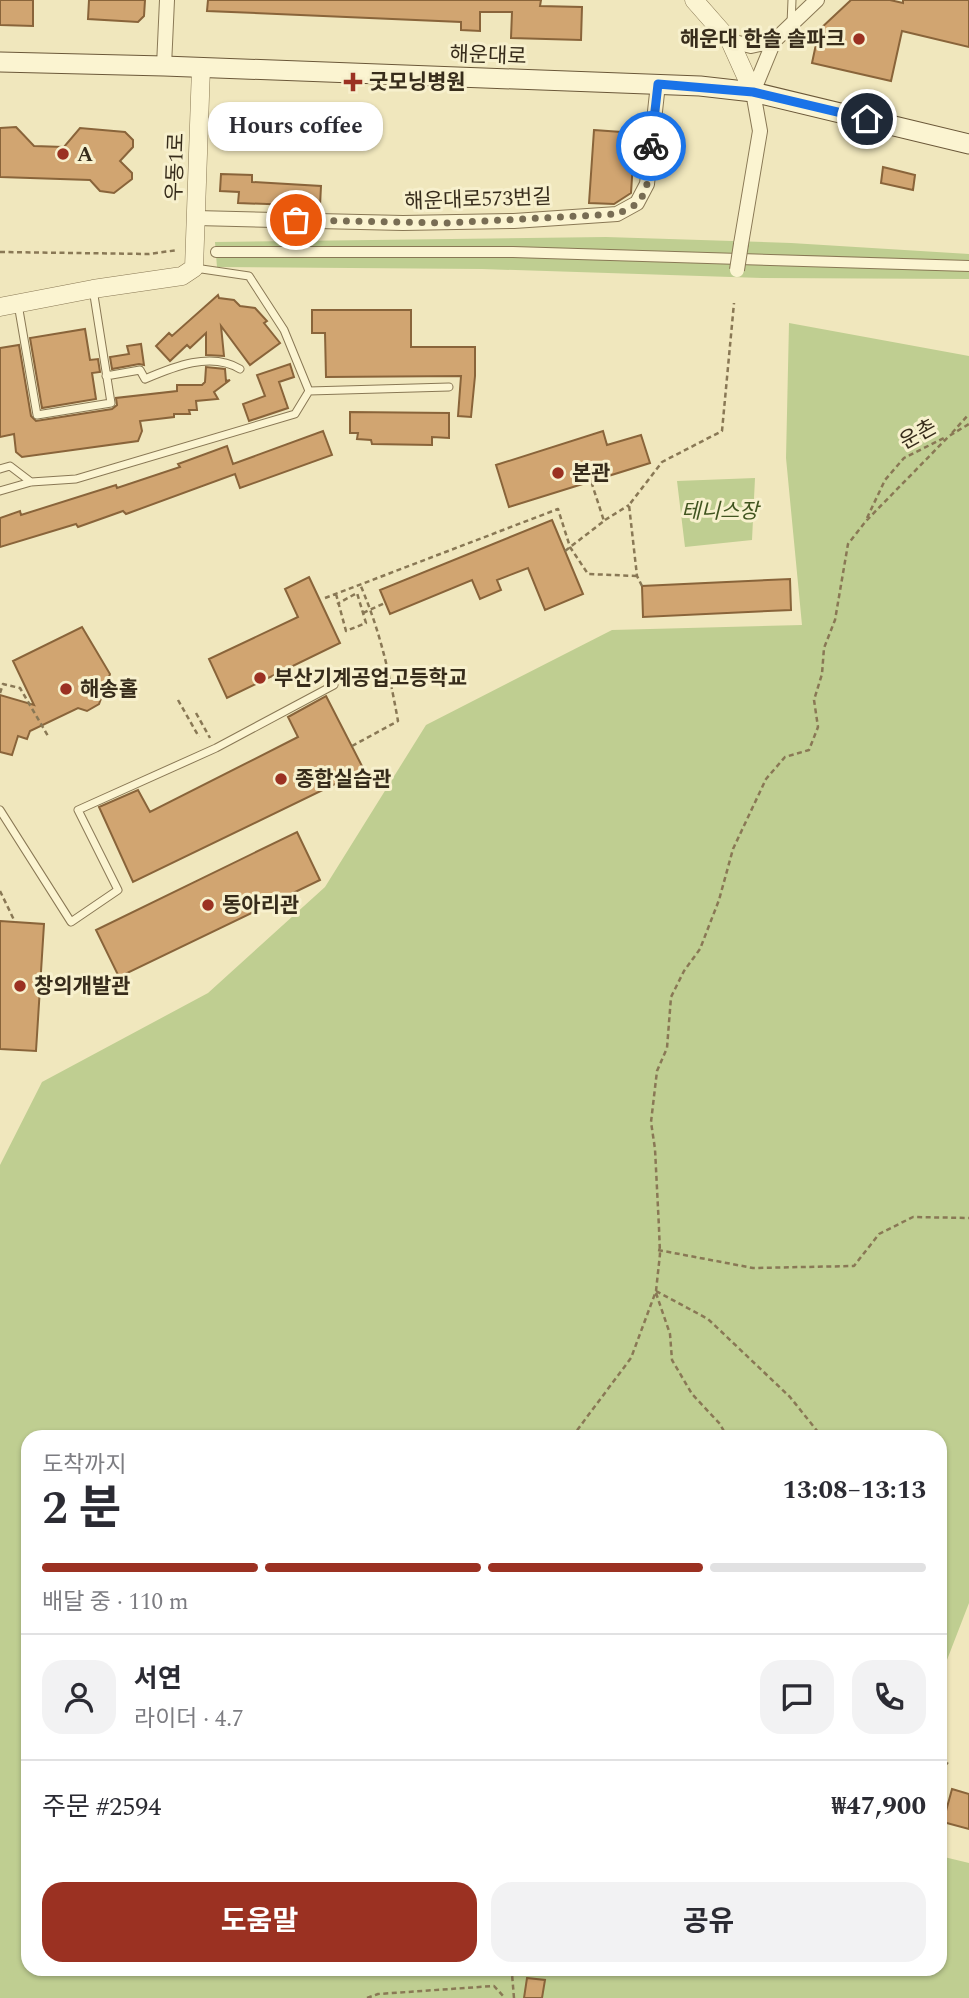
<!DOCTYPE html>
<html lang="ko">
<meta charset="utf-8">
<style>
:root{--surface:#fff;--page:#f2f2f3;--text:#2b2b33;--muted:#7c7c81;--line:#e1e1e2;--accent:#9b3122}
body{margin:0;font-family:Spectral,"Noto Sans KR",serif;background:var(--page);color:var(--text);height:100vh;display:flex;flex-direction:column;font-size:26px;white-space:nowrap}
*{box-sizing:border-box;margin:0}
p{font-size:23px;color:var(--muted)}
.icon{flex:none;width:38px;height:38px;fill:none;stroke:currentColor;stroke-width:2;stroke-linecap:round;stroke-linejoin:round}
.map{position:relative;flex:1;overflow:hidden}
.panel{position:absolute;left:21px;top:1430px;width:926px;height:546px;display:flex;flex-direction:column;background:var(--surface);border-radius:21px;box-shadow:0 2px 5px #0004}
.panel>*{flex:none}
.pin{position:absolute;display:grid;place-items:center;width:60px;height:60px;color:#fff;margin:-30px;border:4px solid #fff;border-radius:50%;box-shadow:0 2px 7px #0007}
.courier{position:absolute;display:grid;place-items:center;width:70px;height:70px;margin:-35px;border:5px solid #1a73e8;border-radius:50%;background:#fff;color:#222;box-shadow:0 2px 9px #0007}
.bubble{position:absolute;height:49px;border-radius:21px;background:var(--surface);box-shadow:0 2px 5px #0004;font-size:23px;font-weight:700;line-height:49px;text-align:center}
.overview em{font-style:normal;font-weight:700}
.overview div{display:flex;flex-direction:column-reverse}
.overview{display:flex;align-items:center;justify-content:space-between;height:119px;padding:0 21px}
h1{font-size:46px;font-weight:700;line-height:52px}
.bar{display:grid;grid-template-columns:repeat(4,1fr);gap:10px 7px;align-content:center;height:84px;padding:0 21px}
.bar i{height:9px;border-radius:5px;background:var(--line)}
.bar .current{background:var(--accent)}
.bar p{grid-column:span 4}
.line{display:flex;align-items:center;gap:18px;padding:0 21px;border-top:2px solid var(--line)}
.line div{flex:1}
.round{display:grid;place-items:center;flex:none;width:74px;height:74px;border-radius:21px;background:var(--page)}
.cta{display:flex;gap:14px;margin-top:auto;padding:14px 21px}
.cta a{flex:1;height:80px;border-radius:21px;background:var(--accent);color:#fff;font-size:28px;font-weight:700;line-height:80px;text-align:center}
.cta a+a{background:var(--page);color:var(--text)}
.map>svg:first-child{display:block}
.green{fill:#bfce91}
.building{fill:#d1a571;stroke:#89643a;stroke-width:2}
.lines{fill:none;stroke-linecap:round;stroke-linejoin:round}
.service-casing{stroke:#897855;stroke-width:9}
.pedestrian-casing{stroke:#897855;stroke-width:12}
.minor-casing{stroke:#897855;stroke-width:16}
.tertiary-casing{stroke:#897855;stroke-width:19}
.secondary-casing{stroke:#6b5839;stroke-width:21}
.path{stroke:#897855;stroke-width:2.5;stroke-dasharray:5 3.5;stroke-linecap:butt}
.service{stroke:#fbf4d1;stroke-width:7}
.pedestrian{stroke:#fbf4d1;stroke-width:10}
.minor{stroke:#fbf4d1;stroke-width:14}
.tertiary{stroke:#fbf4d1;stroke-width:18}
.secondary{stroke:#fbf4d1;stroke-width:19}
.minor-bridge-casing{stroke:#897855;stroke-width:16;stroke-linecap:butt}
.path-bridge{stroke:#897855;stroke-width:2.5;stroke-dasharray:5 3.5;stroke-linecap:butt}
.minor-bridge{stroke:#fbf4d1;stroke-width:14}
.done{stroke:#786d54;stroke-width:7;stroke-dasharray:0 12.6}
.route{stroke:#1a73e8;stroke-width:9}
.poi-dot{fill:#9b3122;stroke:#f7f0cd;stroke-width:2.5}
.labels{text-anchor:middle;stroke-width:6;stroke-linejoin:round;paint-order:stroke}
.poi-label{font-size:21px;font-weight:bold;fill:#372c1b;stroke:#f7f0cd;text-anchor:start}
.street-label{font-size:21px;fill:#372c1b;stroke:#f7f0cd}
.park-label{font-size:21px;font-style:italic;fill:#415520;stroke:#f7f0cd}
</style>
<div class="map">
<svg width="969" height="1998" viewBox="0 0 969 1998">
<rect width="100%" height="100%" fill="#f0e7bd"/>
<path class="green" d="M606,237L791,243L969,254V279L762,278L482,269L217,267L215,242Z
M789,323L969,356V1603L940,1678V1437H28V1969H940V1856L969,1863V1998H0V1165L42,1082L208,993L325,887L426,725L612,630L802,625L786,458Z
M755,478L752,540L685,547L677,481Z"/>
<path class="building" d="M0,0H33V26L0,25Z
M89,0H145L144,16L138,22L88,19Z
M208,0H541L540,6L582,7L581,40L511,38L512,12H480V31L461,30V22L207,11Z
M851,0H890L903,3V0H969V47L902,31L891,81L812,63L819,30Z
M16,127L34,146L64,147L80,128L125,132L133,140V147L120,161L132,173V179L114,193L100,191L90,180L0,177V128Z
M594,130L635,133L631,193L614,204L589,203Z
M883,167L915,175L913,190L881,183Z
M221,174L252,175V182L321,186L320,206L238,203L239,192L220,191Z
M218,295L219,298L234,300L240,306L255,308L267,321L264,323L280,343L250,365L221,326L224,356L206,355V333L190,348L187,345L170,361L156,346L169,333L172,336Z
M312,310H411V347H475V376L471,417L458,416L461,376L326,377L325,333H312Z
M85,329L90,360L98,359L100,372L92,373L96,399L42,408L30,338Z
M141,344L144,365L139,364L112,369L110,357L129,354L127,346Z
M19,345L31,416L36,421L112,409L117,405L116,398L177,391V385H202L205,382L206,367L225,369L226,381L230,380L214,392L218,399L196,401L197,410H189L190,414H174V417L140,421L142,431L138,441L22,457L16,452L14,434L0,437V348Z
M290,364L294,377L279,382L288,408L249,421L243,404L265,396L257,375Z
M350,412L449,413V438L432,437V445L372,444L371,440L357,439L358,433H350Z
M323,431L332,455L240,488L235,474L126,514L123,511L78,527L76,524L0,547V518L20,511L21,515L116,485L117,488L180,467L178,464L227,446L233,464Z
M603,431L607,445L641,435L650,463L509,507L496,465Z
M552,520L583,594L545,610L528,568L497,580L501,590L480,599L472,580L390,614L380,590Z
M309,577L340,643L227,698L209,659L298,617L285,589Z
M790,579L791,610L643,617L642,586Z
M82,627L110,674L99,704L87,711L78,708L30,731L27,739L18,736L12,755L0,752V695L34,705L13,661Z
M326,696L364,770L133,882L99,807L138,790L150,812L298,737L288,717Z
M297,832L320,880L119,977L96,930Z
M0,921L44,924L36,1051L0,1049Z
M952,1789L969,1794V1829L943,1822Z
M527,1978L545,1980L542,1998H524Z"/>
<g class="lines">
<g class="service-casing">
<path id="service" d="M791,24L792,0
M195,268L249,276L284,330L309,391
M18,304L37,415L111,403L93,289
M106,376L140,370L145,379C173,367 211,351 240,369
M309,391L449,387
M0,469L10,466L31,482
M0,491L31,482L76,479L295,414L309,391
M0,810L71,922L118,890L78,810L216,748L334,685"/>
</g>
<g class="pedestrian-casing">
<path id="pedestrian" d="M216,252H513L969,266"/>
</g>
<g class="minor-casing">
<path id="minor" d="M730,41L751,46L774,41
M164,66L167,0
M196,218L403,223L514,221L617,214L637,203L647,184L658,84
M741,244L760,131L753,92L774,41L817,0"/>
</g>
<g class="tertiary-casing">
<path id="tertiary" d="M694,0L730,41L753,92
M0,307L93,289L182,276L194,268L201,68"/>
</g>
<g class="secondary-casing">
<path id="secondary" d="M0,62L164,66L700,86L753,92L969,144"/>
</g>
<path class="path" d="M0,252L149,254L178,250
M952,433L969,414
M867,518L885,480L904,458L944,438
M605,520L629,505
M565,551L604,521L591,481
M642,586L637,576L629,505L662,462L722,431L734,303
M336,594L346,631L366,623L357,593L337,604
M325,598L558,509L570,547L588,574L637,576
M0,693L3,684L20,688L48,736
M178,700L199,737
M196,713L210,738
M352,746L398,721C389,671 380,631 360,584
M0,891L15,922
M658,1250L753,1268L854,1266L879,1234L913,1217L969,1218
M656,1291L708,1319L790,1397L822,1437
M656,1293L670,1334L672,1360L692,1394L720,1424L727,1437
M572,1437L631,1358L656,1291L660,1254L659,1228L655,1149L651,1122L657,1071L667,1048L671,997L684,971L700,949L719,900L733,849L766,779L785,757L809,750L818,727L814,700L822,674L824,648L835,620L848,544L866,521L949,436L969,424
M940,1758L948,1764
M367,1998L378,1994L494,1986L505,1998
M514,1998L512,1974L515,1969"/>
<use href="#service" class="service"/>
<use href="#pedestrian" class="pedestrian"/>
<use href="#minor" class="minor"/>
<use href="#tertiary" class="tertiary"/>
<use href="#secondary" class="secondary"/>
<g class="minor-bridge-casing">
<path id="minor-bridge" d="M737,270L741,244"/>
</g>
<path class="path-bridge" d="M363,613L385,603"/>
<use href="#minor-bridge" class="minor-bridge"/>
</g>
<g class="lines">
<path class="done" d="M296,220L446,223L617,214C623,211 632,208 637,203C651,190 649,163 651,146"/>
<path class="route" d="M651,146L658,84L753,92L867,119"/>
</g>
<g class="poi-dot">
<circle cx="859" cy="39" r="7"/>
<path d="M349.5 71.5h7v7h7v7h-7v7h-7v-7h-7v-7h7z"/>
<circle cx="63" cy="154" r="7"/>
<circle cx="558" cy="473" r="7"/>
<circle cx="260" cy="678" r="7"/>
<circle cx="66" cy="689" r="7"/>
<circle cx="281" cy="779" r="7"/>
<circle cx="208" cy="905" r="7"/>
<circle cx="20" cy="986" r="7"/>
</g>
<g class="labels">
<g class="poi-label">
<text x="845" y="46" text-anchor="end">해운대 한솔 솔파크</text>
<text x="369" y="89">굿모닝병원</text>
<text x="77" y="161">A</text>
<text x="572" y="480">본관</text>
<text x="274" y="685">부산기계공업고등학교</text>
<text x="80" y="696">해송홀</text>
<text x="295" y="786">종합실습관</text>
<text x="222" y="912">동아리관</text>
<text x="34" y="993">창의개발관</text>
</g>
<g class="street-label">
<text transform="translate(488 55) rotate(2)" y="7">해운대로</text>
<text transform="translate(175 167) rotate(-88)" y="7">우동1로</text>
<text transform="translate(478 199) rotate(-2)" y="7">해운대로573번길</text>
<text transform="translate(918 434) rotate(-29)" y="7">운촌</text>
</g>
<g class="park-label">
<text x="720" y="518">테니스장</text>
</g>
</g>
</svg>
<div class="pin" style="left:296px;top:220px;background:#ea580c"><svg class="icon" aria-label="bag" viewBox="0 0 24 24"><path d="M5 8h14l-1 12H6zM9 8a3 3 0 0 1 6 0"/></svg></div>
<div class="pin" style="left:867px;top:119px;background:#1f2937"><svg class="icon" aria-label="home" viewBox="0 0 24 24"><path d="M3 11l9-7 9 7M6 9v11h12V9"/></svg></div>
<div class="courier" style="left:651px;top:146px"><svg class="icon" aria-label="bike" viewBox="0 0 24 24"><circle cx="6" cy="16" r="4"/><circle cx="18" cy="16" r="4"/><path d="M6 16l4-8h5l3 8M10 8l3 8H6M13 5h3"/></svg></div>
<div class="bubble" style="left:208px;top:102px;width:175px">Hours coffee</div>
<section class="panel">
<div class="overview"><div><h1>2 분</h1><p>도착까지</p></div><em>13:08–13:13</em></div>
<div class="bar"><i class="current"></i><i class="current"></i><i class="current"></i><i></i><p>배달 중 · 110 m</p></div>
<div class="line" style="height:126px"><a class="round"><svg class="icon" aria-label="person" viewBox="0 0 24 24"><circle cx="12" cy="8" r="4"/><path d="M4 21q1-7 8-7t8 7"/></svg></a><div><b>서연</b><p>라이더 · 4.7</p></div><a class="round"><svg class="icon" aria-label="chat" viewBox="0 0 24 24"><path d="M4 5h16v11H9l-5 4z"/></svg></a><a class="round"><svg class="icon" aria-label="phone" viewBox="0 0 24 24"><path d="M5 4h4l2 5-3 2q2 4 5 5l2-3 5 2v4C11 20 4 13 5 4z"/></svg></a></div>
<div class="line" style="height:91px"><div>주문 #2594</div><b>₩47,900</b></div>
<div class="cta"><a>도움말</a><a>공유</a></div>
</section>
</div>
